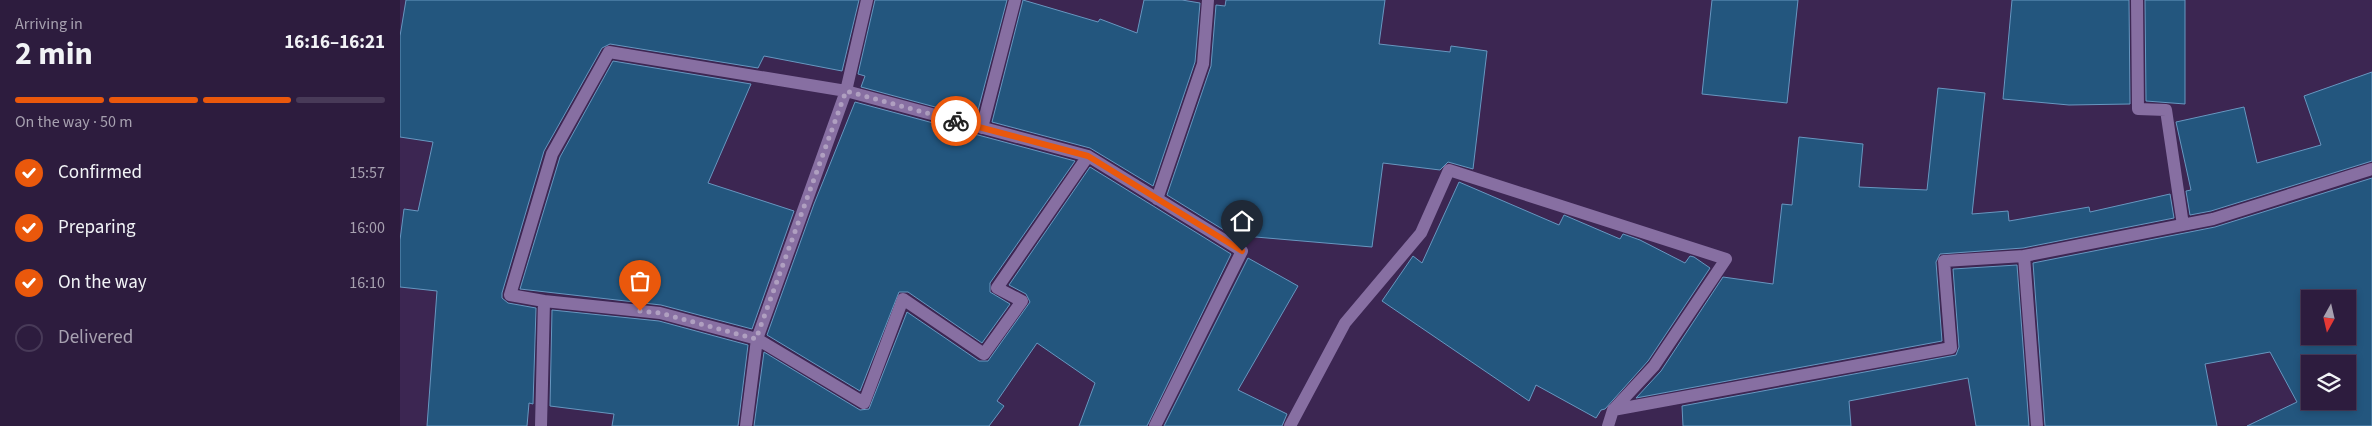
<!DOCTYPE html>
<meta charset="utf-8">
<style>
:root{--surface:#2d1c3e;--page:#392949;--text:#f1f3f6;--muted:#a7a1b0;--line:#483a58;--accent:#ea580c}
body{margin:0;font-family:"Source Sans 3",sans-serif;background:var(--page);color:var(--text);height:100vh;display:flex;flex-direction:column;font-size:19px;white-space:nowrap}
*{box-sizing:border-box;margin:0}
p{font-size:16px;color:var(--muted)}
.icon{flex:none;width:28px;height:28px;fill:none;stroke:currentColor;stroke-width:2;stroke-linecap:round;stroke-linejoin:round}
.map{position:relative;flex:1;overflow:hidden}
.sheet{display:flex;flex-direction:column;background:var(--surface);width:400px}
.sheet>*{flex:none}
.needle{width:32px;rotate:188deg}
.buttons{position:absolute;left:1901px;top:290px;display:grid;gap:10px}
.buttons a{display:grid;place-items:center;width:55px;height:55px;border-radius:0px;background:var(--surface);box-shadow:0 2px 8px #0003,0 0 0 1px var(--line);font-size:25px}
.pin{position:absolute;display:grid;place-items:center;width:42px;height:42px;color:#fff;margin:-51px -21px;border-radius:50% 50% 50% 0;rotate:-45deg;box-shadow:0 0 5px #0007}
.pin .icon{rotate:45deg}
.courier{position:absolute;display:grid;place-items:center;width:50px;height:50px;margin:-25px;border:4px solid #ea580c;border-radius:50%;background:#fff;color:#222;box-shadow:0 1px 6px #0007}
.headline em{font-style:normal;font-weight:700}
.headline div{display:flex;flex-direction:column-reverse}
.headline{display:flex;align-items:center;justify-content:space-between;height:85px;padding:0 15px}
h1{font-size:32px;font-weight:700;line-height:38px}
.bar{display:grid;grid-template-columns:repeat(4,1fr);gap:8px 5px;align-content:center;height:60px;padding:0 15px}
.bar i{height:6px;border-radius:4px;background:var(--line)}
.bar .active{background:var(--accent)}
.bar p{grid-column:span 4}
ol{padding:0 15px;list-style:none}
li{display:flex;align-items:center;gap:15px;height:55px}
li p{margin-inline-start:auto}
li .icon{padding:5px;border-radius:50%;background:var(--accent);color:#fff;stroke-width:4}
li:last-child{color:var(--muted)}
li i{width:28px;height:28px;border:2px solid var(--line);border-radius:50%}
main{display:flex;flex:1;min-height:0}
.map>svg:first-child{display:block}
.building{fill:#23567e;stroke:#6797c0;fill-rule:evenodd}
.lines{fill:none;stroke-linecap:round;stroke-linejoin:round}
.minor{stroke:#876fa2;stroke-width:12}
.done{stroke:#af9fc0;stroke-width:5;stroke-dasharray:0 9}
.route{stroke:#ea580c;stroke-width:6}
</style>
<main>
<section class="sheet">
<div class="headline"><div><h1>2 min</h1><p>Arriving in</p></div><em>16:16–16:21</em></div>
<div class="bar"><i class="active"></i><i class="active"></i><i class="active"></i><i></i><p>On the way · 50 m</p></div>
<ol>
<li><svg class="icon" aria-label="check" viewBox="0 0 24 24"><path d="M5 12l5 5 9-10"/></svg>Confirmed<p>15:57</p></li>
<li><svg class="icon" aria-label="check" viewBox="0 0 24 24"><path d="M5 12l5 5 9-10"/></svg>Preparing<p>16:00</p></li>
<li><svg class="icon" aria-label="check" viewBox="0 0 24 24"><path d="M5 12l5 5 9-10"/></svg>On the way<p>16:10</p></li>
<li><i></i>Delivered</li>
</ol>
</section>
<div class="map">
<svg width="1972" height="426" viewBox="0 0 1972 426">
<rect width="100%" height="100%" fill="#3c2652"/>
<path class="building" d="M6,0H459L442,71L364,56L358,68L210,44L202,48L144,151L102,293V298L108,303L136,308L133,404L129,403L127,426H27L37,291L0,287V240L4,209L18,211L33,142L0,137V36Z
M475,0H607L576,118L461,87L465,76L458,74Z
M623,0L698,22L700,19L737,33L744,0H782L800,3L795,62L753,186L690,148L592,122Z
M826,0H985L979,44L1050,52L1051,46L1087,51L1073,169L1048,162L1040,170L983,163L972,247L832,235L767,195L811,66L816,5L825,6Z
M1312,0H1398L1387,103L1302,94Z
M1612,0H1729L1730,104L1669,105L1603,99Z
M1745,0H1785V104L1746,101Z
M213,61L351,84L308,183L394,211L352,329L261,305L120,289L160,157Z
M1972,72V161L1811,211L1790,215L1786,191L1791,190L1776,122L1844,107L1857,163L1921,145L1904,96Z
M1538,88L1585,93L1572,214L1608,211L1609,221L1689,207L1690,212L1770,194L1774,218L1623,248L1540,254L1536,262L1542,341L1236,398L1261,371L1323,277L1373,284L1382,204L1392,205L1399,137L1463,144L1459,187L1527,190Z
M455,102L675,161L590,283V292L610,304L582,343L508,292H499L460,391L367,335L414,204Z
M690,167L831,254L747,426H679L695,383L637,343L597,401L604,406L589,426H354L364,352L460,410L469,409L507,312L579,361H588L630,302L626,294L609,285Z
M1972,178V426H1847L1897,402L1870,352L1805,364L1817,426H1645L1633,263L1815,227ZM1910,299H1948V336H1910ZM1910,364H1948V401H1910Z
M1059,182L1159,225L1164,215L1220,239L1223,234L1240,240L1285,263L1290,256L1294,257L1310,268L1248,361L1205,409L1201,410L1196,418L1136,385L1129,401L982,301L1013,256L1022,263Z
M848,258L898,286L838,390L887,414L882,426H764Z
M1617,265L1629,426H1576L1568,378L1449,401L1451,426H1283L1282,406L1556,355L1559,347L1553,269Z
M152,310L259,321L348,345L338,426H212L214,414L150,406Z"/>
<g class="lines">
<path class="minor" d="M1737,0L1738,109L1766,110L1783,225
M582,128L615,0
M757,199L803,64L808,0
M144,301L260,313L357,339L446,91L467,0
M141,426L144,301L110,295L152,154L209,52L446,91L688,156L842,251L755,426
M346,426L357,339L464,403L503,299L584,354L622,301L597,288L688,156
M890,426L945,323L1021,233L1049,170L1326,259L1254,366L1213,410
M1208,426L1213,410L1551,348L1544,261L1624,256
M1637,426L1624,256L1813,219L1972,169"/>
</g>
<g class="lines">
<path class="done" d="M240,311L260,313L356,339L446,91L556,121"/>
<path class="route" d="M556,121L688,156L842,251"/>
</g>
</svg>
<div class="buttons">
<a><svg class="needle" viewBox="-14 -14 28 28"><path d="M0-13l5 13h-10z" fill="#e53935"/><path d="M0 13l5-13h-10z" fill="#a7a1b0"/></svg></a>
<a><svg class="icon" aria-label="layers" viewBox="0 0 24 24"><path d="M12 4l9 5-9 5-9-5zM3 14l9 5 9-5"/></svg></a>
</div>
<div class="pin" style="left:240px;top:311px;background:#ea580c"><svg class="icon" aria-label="bag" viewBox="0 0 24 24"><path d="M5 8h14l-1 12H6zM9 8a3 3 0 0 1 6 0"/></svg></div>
<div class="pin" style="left:842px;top:251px;background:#1f2937"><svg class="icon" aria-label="home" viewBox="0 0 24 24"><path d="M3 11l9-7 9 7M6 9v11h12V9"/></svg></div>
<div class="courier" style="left:556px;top:121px"><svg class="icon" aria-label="bike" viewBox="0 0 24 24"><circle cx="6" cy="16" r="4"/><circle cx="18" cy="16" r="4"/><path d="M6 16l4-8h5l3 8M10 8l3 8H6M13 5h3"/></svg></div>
</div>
</main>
